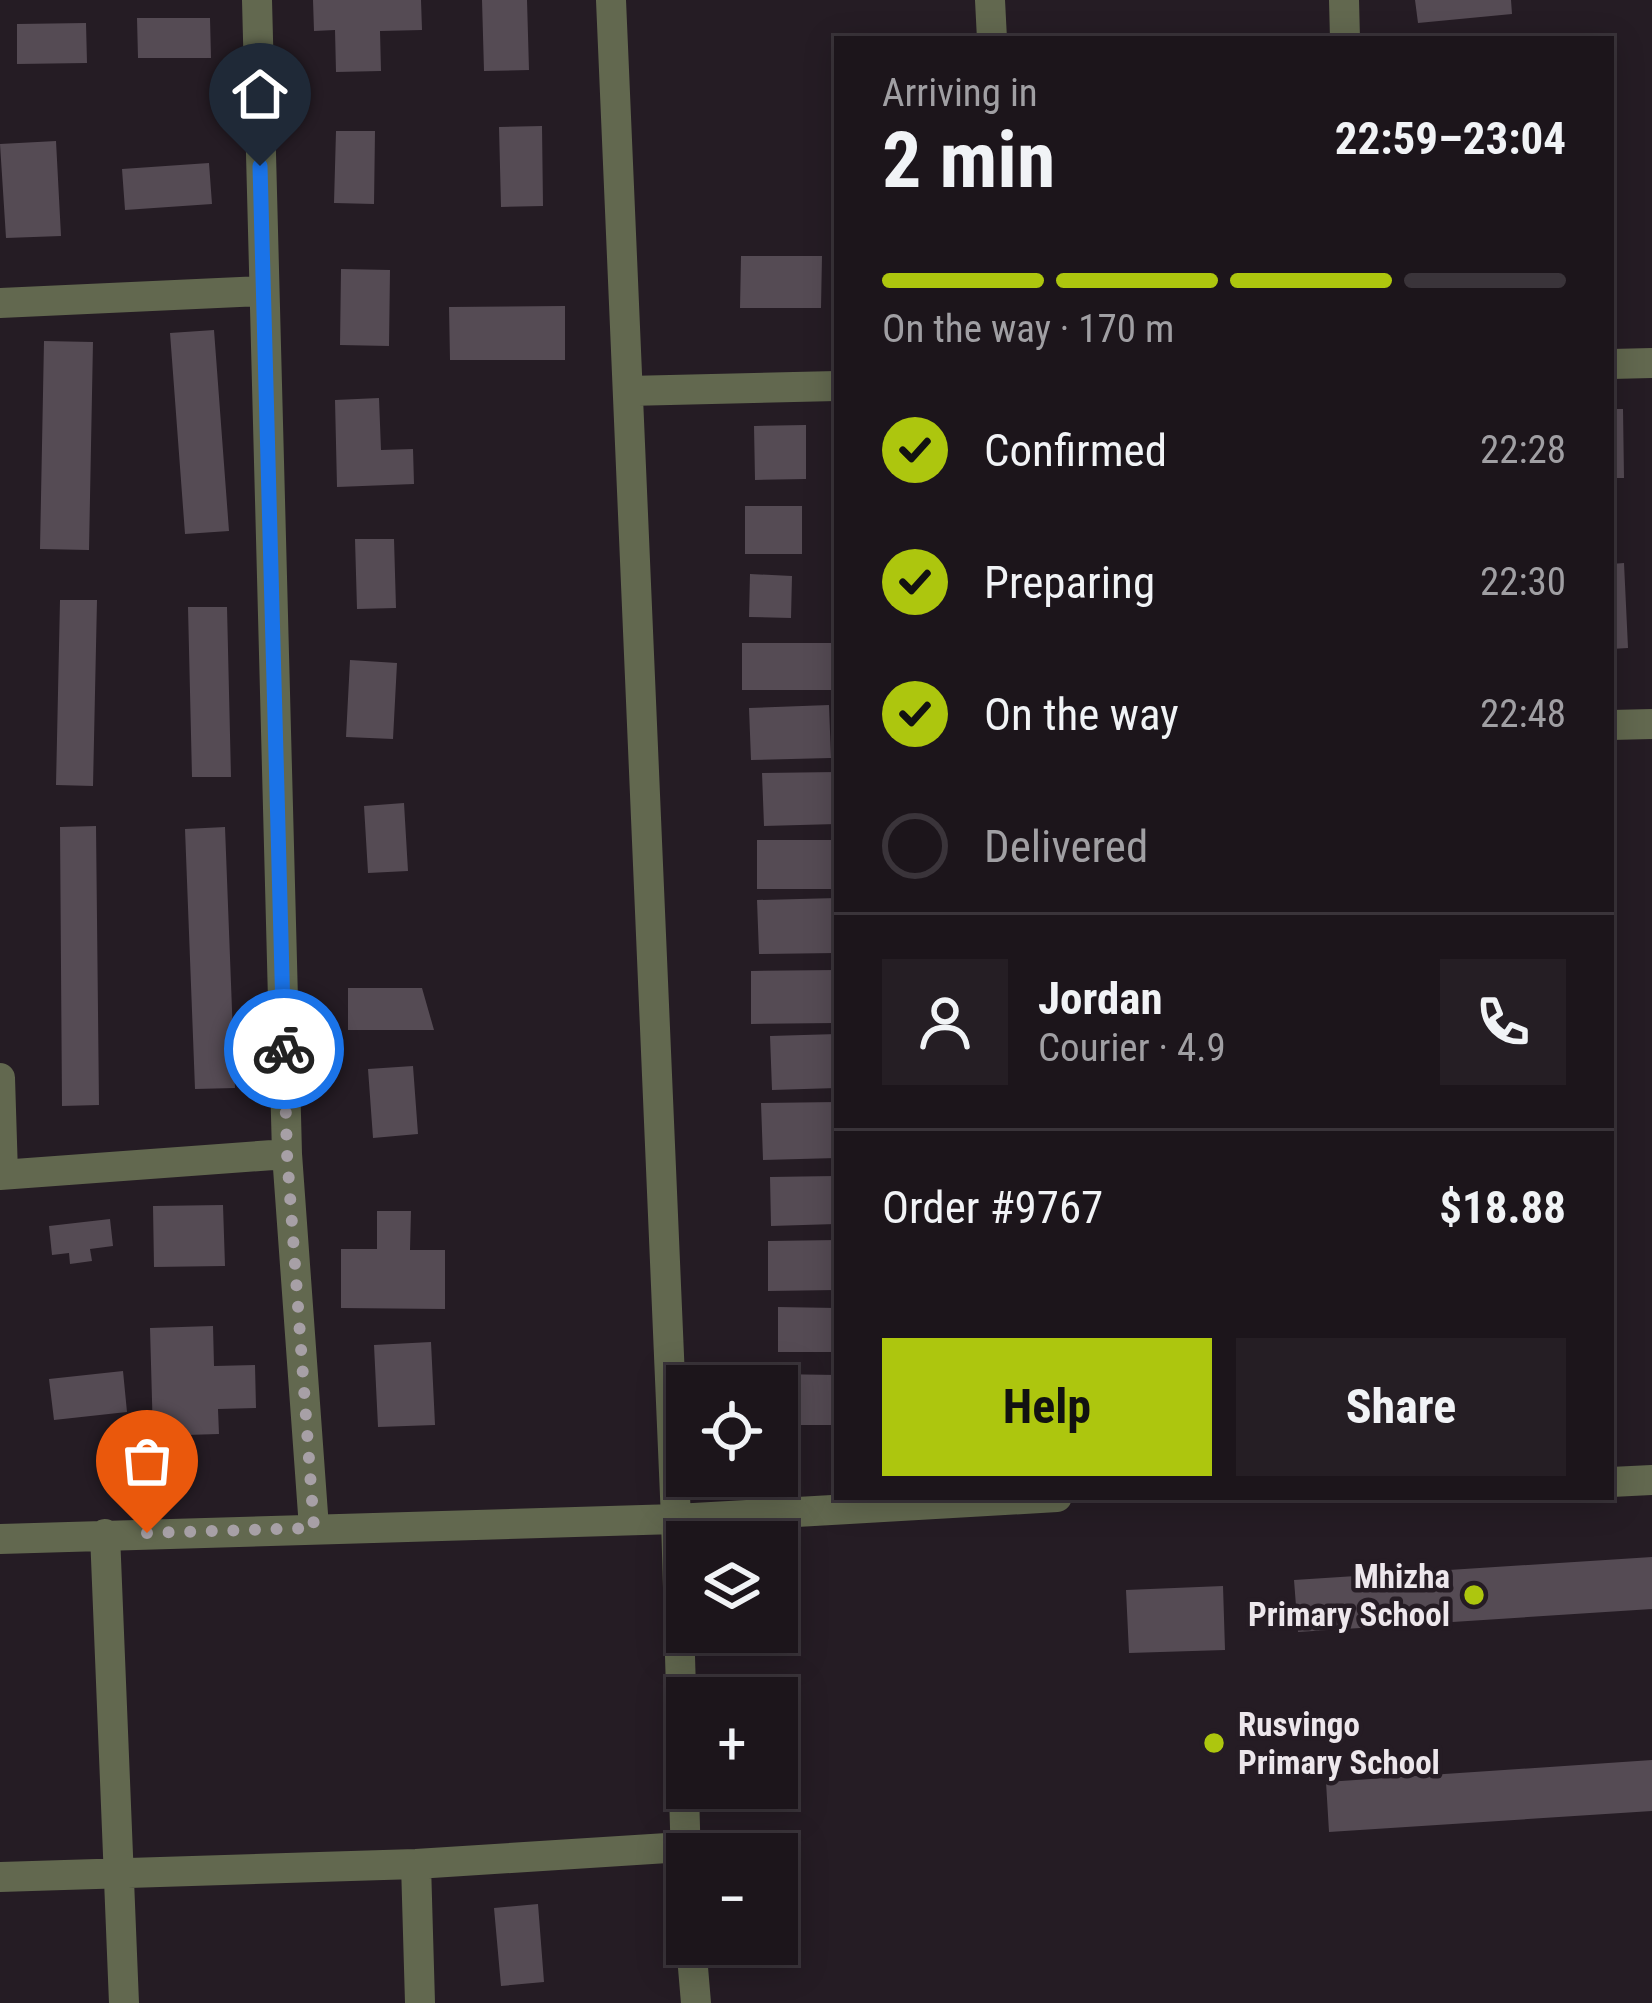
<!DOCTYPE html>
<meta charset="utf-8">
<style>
:root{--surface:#1c151b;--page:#251e24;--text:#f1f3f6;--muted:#a09fa3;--line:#3a343a;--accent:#adc60e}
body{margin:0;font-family:"Roboto Condensed",sans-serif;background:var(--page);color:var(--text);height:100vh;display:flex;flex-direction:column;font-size:45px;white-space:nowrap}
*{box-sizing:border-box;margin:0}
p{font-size:39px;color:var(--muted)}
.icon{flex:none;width:66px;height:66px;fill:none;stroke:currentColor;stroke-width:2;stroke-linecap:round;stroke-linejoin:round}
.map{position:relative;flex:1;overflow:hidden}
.drawer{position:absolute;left:834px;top:36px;width:780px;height:1464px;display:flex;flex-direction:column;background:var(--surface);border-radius:0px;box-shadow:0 6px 30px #0003,0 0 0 3px var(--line)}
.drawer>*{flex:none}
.fabs{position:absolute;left:666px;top:1365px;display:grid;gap:24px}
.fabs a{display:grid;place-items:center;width:132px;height:132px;border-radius:0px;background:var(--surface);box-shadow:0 6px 30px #0003,0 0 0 3px var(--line);font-size:60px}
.pin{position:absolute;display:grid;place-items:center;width:102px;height:102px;color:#fff;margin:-123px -51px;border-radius:50% 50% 50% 0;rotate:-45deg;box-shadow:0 0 12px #0007}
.pin .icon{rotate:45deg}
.courier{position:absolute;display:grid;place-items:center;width:120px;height:120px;margin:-60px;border:9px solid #1a73e8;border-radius:50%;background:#fff;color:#222;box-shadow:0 3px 15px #0007}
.summary em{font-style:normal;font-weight:700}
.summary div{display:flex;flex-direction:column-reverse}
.summary{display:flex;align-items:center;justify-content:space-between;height:204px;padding:0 48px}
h1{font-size:78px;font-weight:700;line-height:90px}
.bar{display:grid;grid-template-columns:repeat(4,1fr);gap:18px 12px;align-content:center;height:144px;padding:0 48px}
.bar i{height:15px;border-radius:9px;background:var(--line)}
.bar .active{background:var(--accent)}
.bar p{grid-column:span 4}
.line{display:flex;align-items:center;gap:30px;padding:0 48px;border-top:3px solid var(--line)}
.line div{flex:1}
.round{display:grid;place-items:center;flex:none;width:126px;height:126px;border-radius:0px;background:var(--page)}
ol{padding:0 48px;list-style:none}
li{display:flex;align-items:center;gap:36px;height:132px}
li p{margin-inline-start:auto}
li .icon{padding:12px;border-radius:50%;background:var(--accent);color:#111;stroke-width:4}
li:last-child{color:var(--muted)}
li i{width:66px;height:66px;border:6px solid var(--line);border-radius:50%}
.cta{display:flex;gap:24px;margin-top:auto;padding:24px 48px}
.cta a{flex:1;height:138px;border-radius:0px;background:var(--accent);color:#111;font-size:48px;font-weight:700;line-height:138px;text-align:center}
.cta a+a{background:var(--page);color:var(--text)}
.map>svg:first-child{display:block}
.building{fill:#554b54}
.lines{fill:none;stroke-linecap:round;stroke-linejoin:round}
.minor{stroke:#62684f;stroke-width:30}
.done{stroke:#a7a0a6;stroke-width:12;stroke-dasharray:0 21.6}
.route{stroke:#1a73e8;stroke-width:15}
.poi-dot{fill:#adc60e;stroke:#251c24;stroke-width:4.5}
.labels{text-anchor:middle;stroke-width:9;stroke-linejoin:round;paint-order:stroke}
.poi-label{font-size:33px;font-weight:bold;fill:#ede7ec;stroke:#251c24;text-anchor:end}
</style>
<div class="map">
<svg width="1652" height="2003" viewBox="0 0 1652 2003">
<rect width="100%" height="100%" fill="#251c24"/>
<path class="building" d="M313,0H421L422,30L380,31L381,71L336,72L335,30L314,31Z
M482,0H527L529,70L484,71Z
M1415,0H1511L1512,14L1418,23Z
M137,18H210L211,58H138Z
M86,23L87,63L17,64V24Z
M542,126L543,206L501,207L499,127Z
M336,131H375L374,204L334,203Z
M56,141L61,236L6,238L0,144Z
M209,163L212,204L125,210L122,169Z
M741,256H822L821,308H740Z
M341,269L390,270L389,346L340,345Z
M565,306V360H450L449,307Z
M214,330L229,531L185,534L170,333Z
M44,341L93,342L89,550L40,549Z
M379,398L381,450L413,449L414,484L337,487L335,400Z
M1611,409H1623L1624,478H1611Z
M806,425V479L755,480L754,426Z
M745,506H802V554H745Z
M355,539H394L396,608L357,609Z
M1624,563L1628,648L1611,649V564Z
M750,574L792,576L791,618L749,617Z
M60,600H97L93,786L56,785Z
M188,607H227L231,777H192Z
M742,643H832V690H742Z
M350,660L397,663L393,739L346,737Z
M829,705L831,758L751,760L749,708Z
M837,772V824L764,826L762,773Z
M404,803L408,871L368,873L364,806Z
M96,826L99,1105L62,1106L60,827Z
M225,827L235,1088L195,1089L185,829Z
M757,840H837V889H757Z
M837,898V953L759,954L757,900Z
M837,970V1023L751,1024V971Z
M348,988H422L434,1030H348Z
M837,1034V1088L772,1090L770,1036Z
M413,1066L418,1134L373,1138L368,1069Z
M837,1102V1158L763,1160L761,1103Z
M835,1176L836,1224L771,1226L770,1177Z
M223,1205L225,1266L154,1267L153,1206Z
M377,1211H411L410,1250H445V1309L341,1308V1249H377Z
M110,1219L113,1246L90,1249L92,1261L70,1264L69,1253L52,1255L49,1226Z
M837,1240V1290L768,1291V1241Z
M778,1307L837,1308V1352H778Z
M213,1326L214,1366L255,1365L256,1408L218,1409L219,1434L153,1436L150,1328Z
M431,1342L435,1425L378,1427L374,1345Z
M123,1371L127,1412L54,1420L49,1379Z
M774,1374L837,1375V1425H777Z
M1652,1557V1609L1298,1632L1294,1580Z
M1223,1586L1225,1650L1129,1653L1126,1590Z
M1652,1760V1811L1329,1832L1326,1782Z
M538,1904L544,1982L501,1986L494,1908Z"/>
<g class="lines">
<path class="minor" d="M257,0L287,1154L314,1528
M611,0L676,1519L687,1896
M990,0L992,39
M1344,0L1345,39
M0,303L262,291
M1611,364L1652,363
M628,391L837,386
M1611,725L1652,724
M0,1078L3,1174
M0,1175L287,1154
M1611,1482L1652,1480
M105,1534L124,2003
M0,1539L676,1519L1057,1497
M416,1864L420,2003
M0,1877L416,1864L683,1847
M691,1944L696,2003"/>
</g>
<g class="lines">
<path class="done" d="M147,1533L314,1528L287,1154L284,1049"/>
<path class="route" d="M260,166L284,1049"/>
</g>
<g class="poi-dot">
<circle cx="1474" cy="1595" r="12"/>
<circle cx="1214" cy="1743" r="12"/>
</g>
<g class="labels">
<g class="poi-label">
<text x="1450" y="1588">Mhizha<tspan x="1450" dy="38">Primary School</tspan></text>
<text x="1238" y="1736" text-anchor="start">Rusvingo<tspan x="1238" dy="38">Primary School</tspan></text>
</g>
</g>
</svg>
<div class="fabs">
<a><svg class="icon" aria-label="locate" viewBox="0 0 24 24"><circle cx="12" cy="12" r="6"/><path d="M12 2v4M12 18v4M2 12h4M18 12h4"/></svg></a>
<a><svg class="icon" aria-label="layers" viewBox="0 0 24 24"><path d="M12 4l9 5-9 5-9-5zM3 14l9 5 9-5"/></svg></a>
<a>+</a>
<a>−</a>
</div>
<div class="pin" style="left:147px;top:1533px;background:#ea580c"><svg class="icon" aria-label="bag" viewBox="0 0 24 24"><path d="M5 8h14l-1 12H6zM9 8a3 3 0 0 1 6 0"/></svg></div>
<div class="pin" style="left:260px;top:166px;background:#1f2937"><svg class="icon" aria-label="home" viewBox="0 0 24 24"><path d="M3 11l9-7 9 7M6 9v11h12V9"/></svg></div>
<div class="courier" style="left:284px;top:1049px"><svg class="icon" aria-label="bike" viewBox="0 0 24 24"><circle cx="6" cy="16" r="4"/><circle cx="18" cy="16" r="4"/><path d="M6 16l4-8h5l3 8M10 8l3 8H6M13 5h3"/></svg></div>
<section class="drawer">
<div class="summary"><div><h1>2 min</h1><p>Arriving in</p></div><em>22:59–23:04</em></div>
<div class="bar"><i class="active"></i><i class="active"></i><i class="active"></i><i></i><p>On the way · 170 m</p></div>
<ol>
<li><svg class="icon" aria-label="check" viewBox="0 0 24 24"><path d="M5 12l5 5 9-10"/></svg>Confirmed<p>22:28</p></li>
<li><svg class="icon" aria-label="check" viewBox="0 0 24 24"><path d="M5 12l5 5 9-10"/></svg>Preparing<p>22:30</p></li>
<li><svg class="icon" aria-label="check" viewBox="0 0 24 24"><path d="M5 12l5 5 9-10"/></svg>On the way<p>22:48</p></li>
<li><i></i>Delivered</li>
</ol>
<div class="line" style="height:216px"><a class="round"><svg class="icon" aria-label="person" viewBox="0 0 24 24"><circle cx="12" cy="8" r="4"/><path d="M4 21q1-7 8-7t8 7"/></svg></a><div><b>Jordan</b><p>Courier · 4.9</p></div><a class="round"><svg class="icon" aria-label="phone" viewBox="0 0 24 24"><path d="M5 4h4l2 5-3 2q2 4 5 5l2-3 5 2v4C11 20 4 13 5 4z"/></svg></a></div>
<div class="line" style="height:156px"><div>Order #9767</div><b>$18.88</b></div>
<div class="cta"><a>Help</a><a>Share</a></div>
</section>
</div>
